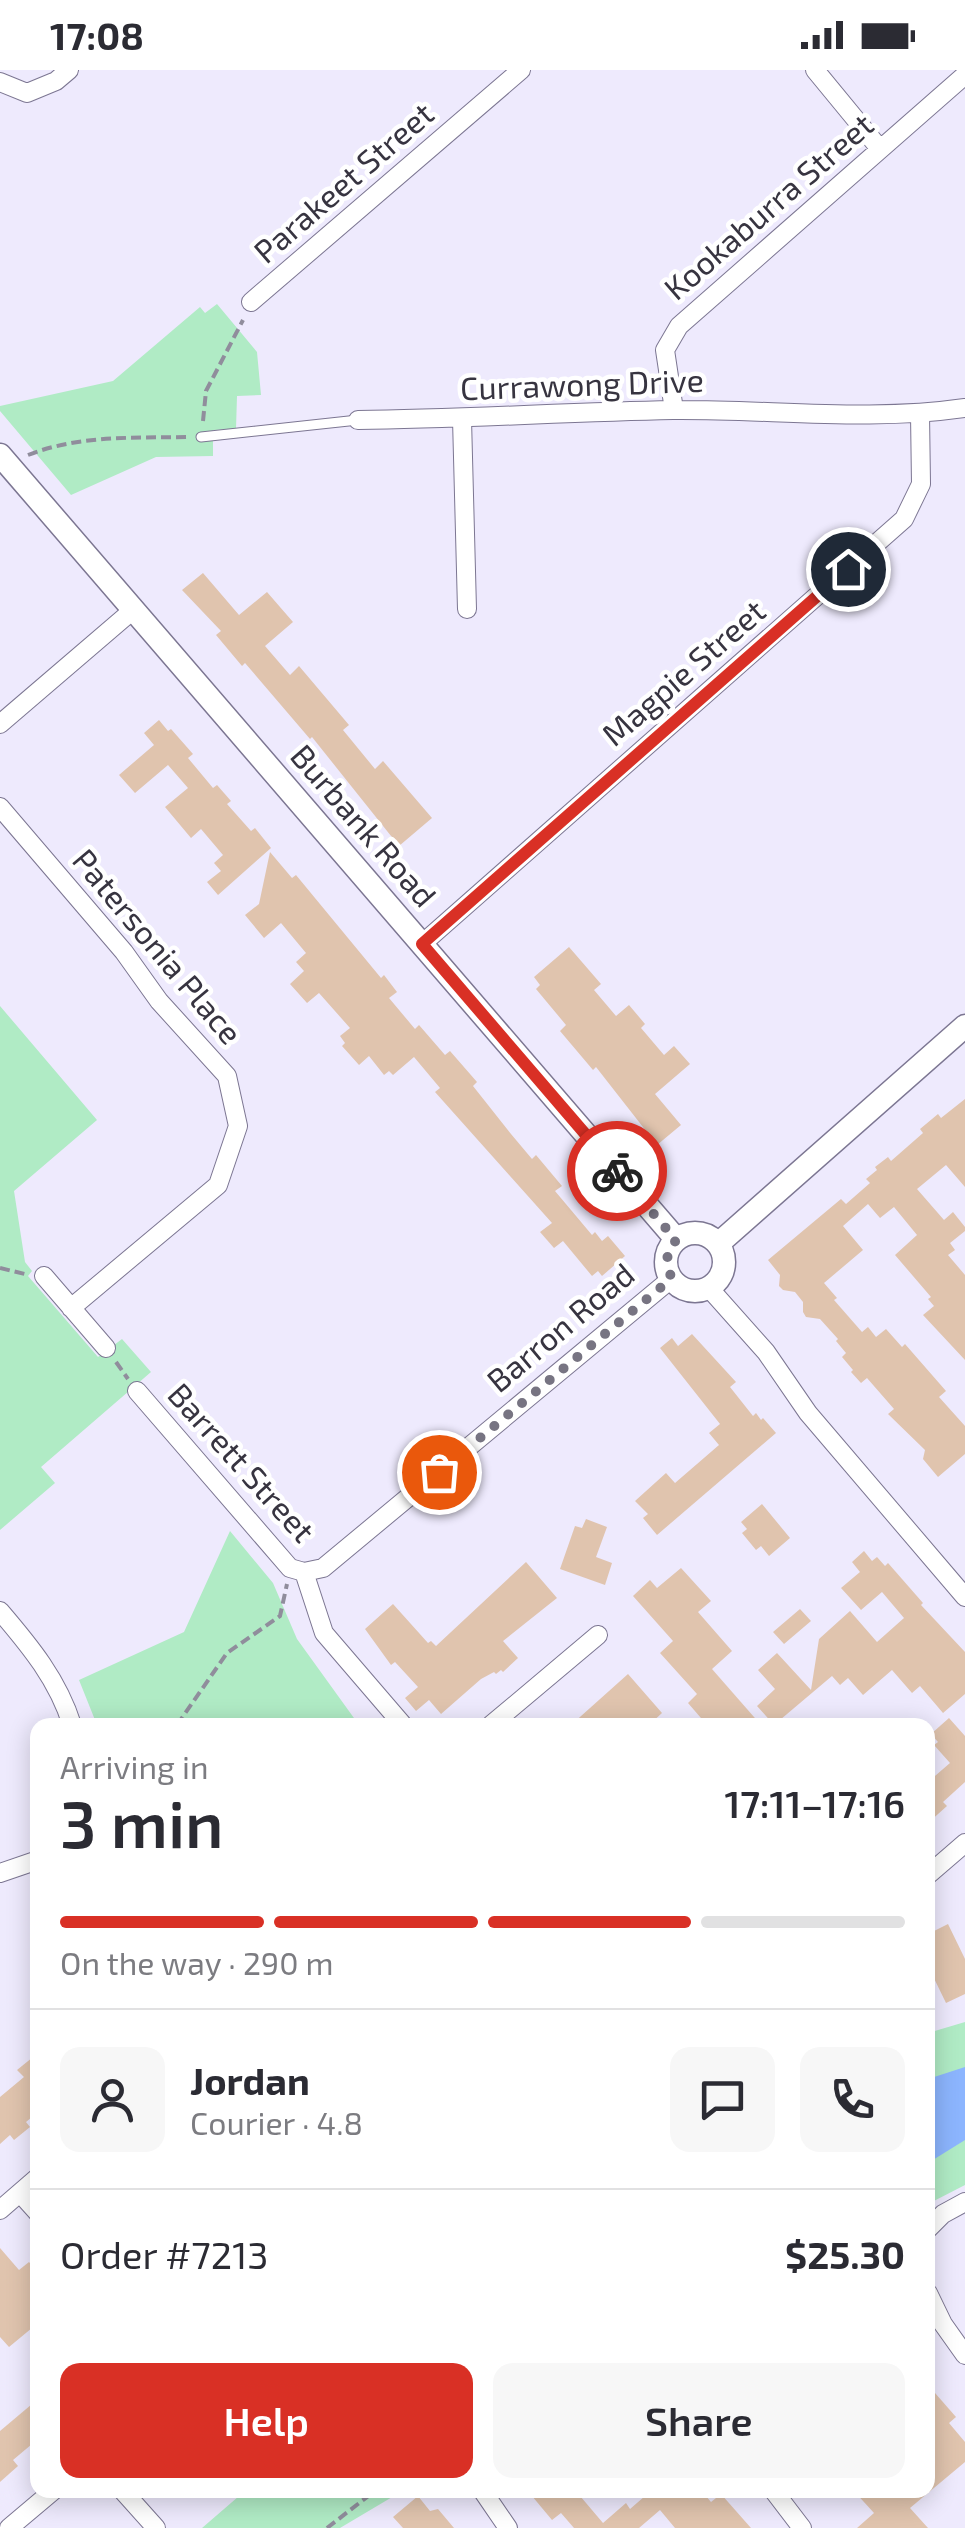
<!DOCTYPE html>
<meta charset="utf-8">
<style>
:root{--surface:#fff;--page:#f7f7f7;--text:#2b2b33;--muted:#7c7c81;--line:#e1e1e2;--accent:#d93025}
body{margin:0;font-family:"Exo 2",sans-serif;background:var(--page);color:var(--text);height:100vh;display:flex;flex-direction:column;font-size:38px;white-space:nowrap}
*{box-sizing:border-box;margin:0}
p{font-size:32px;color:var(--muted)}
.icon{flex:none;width:55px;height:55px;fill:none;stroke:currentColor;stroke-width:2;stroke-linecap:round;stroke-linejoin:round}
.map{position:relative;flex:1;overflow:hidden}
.drawer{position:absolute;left:30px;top:1648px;width:905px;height:780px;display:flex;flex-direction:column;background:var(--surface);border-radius:20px;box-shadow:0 5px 25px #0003}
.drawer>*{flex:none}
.pin{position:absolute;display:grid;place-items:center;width:85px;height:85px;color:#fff;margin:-42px;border:5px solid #fff;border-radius:50%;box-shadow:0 2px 10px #0007}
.courier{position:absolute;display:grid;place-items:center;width:100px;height:100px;margin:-50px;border:8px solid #d93025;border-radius:50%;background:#fff;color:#222;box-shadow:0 2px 12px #0007}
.overview em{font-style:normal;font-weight:600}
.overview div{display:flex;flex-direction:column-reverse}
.overview{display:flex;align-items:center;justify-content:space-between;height:170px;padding:0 30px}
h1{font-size:65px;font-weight:600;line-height:75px}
.bar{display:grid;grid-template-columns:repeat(4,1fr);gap:15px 10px;align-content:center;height:120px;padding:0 30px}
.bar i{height:12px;border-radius:8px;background:var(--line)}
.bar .active{background:var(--accent)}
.bar p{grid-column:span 4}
.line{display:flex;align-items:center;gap:25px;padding:0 30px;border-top:2px solid var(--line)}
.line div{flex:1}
.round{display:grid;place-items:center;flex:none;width:105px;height:105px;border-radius:20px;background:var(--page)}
.primary-button{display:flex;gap:20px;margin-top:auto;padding:20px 30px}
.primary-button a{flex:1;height:115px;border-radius:20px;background:var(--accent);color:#fff;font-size:40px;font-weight:600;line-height:115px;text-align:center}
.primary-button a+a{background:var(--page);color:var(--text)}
.status{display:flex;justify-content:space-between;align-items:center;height:70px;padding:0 50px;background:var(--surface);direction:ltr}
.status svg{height:28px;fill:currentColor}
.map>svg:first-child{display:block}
.green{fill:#b0ebc5}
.water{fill:#8cb5fe}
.building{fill:#e0c4ae}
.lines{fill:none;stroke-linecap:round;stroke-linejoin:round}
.service-casing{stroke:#7c7692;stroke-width:11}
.minor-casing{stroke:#7c7692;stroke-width:20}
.tertiary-casing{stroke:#7c7692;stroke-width:25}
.path{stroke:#908d9c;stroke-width:4;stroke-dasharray:10 5;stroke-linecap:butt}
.service{stroke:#fff;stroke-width:9}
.minor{stroke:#fff;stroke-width:18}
.tertiary{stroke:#fff;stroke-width:22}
.done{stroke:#777482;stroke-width:10;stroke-dasharray:0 18}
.route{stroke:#d93025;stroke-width:12}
.labels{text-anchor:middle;stroke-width:9;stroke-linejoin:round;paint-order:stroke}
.street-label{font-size:32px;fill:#373440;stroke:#fff}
</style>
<div class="status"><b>17:08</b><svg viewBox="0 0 49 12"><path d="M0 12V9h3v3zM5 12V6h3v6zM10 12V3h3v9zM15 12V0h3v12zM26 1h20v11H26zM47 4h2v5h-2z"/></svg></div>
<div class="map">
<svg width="965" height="2458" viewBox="0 0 965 2458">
<rect width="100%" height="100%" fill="#eeeafd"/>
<path class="green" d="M217,234L257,282L261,325L237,326L236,359L213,360V386L156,387L71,425L0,341V336L113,311L200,237L205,243Z
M0,936L97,1050L14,1121L25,1192L32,1201L28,1206L98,1287L122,1269L151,1302L41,1397L55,1413L0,1460Z
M230,1461L273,1513L297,1569L359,1655H97L79,1610L184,1562Z
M965,1952V2115L928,2134V1963Z
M246,2420H404L340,2458H202Z"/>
<path class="water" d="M965,1997V2070L928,2093V2009Z"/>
<path class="building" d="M203,503L239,545L267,522L293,552L265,576L290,605L299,596L349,655L343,660L375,699L383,691L432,748L399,776L312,667L310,669L245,593L242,596L216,565L221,561L182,520Z
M159,650L168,661L171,659L193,684L188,688L213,718L217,715L231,731L227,734L251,761L255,758L271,778L218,825L207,812L221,801L214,793L223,785L201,759L191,768L165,737L188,718L168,695L135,723L119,705L154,675L144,663Z
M270,782L292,808L296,805L381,908L384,905L397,922L389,928L415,959L419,955L445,985L450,981L477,1012L473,1016L511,1064L532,1089L536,1085L562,1116L555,1121L592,1165L595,1162L602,1171L608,1166L625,1186L602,1206L598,1201L592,1206L563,1171L554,1178L540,1162L552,1153L435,1022L440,1018L414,987L393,1005L389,1001L384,1005L369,986L359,995L342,976L345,973L340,966L350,958L319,923L307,933L290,914L304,901L296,892L306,883L281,853L264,868L245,845L259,834Z
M569,877L601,914L594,920L616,946L629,935L645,954L641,958L664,985L674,976L690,994L655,1024L681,1055L657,1075L596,997L593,1000L560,961L566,955L536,919L540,915L534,907Z
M965,1029V1117L946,1095L917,1119L944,1150L953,1142L965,1157V1161L950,1173L955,1180L948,1185L965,1205V1290L923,1245L934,1236L928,1229L931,1227L895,1185L917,1165L894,1137L880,1148L868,1134L843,1156L863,1180L824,1213L837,1228L834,1230L862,1262L868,1257L876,1267L886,1259L902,1277L905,1274L946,1321L939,1327L965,1356V1384L938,1407L923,1389L925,1380L888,1344L894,1339L867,1308L861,1313L851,1302L853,1300L842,1287L846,1283L836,1271L838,1269L820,1249L806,1247L803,1242V1232L795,1222L783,1220L779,1216L780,1205L768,1190L841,1129L846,1134L870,1113L866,1109L877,1100L875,1097L888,1087L891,1091L923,1063L920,1059L938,1044L941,1048Z
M692,1264L736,1312L730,1317L753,1346L756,1343L761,1350L763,1348L776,1363L657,1465L643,1448L648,1444L635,1431L666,1403L675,1413L719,1375L709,1363L720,1354L660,1278L672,1268L678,1276Z
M762,1434L790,1468L769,1486L761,1476L756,1480L742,1463L747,1459L741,1452Z
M586,1449L607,1457L596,1487L612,1493L605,1515L560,1499L575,1456L582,1458Z
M864,1481L872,1491L877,1487L885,1496L888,1493L923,1533L921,1535L965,1582V1624L943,1643L920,1616L912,1623L892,1600L863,1625L848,1608L840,1615L832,1606L774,1655L757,1636L775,1619L758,1600L777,1583L811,1620L819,1569L850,1541L877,1572L904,1548L882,1522L861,1540L841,1518L860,1502L852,1492Z
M526,1492L557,1528L503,1571L518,1588L503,1602L501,1600L496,1604L494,1602L481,1609L441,1644L429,1630L416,1641L405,1628L418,1617L395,1592L391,1595L365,1559L393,1534L428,1573L431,1571L436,1576Z
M681,1498L711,1531L698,1542L732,1581L712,1599L761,1655H707L688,1633L697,1624L660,1583L673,1571L633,1526L650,1510L657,1518Z
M800,1539L811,1551L784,1574L773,1562Z
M628,1604L662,1643L649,1655H571Z
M949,1648L965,1666V1712L943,1732L947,1736L928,1753V1712L950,1693L934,1675L938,1672L931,1664Z
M948,1854L965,1889V1924L946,1933L928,1896V1864Z
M38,1983V2042L26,2052L30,2057L14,2070L10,2065L0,2074V2027L24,2007L17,2000Z
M0,2178L19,2200L29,2192L38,2202V2253L9,2277L0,2267Z
M928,2315L956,2347L949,2353L965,2372V2392L910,2438L928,2458H857L874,2443L853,2420H928Z
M38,2329V2369L13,2390L18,2396L0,2412V2361Z
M527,2420H575L603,2453L626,2433L630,2439L652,2420H701L711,2432L721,2424L751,2458H675L660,2440L639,2458H574L561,2443L552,2450Z
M418,2426L430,2441L438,2439L454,2458H403L393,2447Z"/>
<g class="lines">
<g class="service-casing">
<path id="service" d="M201,367L358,350"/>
</g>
<g class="minor-casing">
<path id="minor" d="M815,0L880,79
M0,12L27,23L56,11L69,0
M251,232L521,0
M674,340L665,280L679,256L965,5
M462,349L467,539
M358,350C463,349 568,342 673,340C770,339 869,352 965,338
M0,654L133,540
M0,737L124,882L159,931L227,1006L238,1056L218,1115L71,1238
M422,874L904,449L921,414L920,344
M44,1206L106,1278
M709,1218L766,1282L808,1343L965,1527
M137,1321L290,1498L304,1502L323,1498L671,1209
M304,1502L324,1563L403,1655
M0,1541C30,1576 58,1610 72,1655
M491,1655L598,1565
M0,1803L38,1790
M928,1805L965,1773
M20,2123L38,2143
M0,2140L38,2107
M928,2159L943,2144L965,2132
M928,2223L943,2254L965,2285
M122,2420L156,2458
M482,2420L508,2458
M773,2420L802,2458
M9,2458L54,2420"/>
</g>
<g class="tertiary-casing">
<path id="tertiary" d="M0,385L676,1169
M666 1192a29 29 0 1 1 58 0a29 29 0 1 1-58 0Z
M718,1174L965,956"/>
</g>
<path class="path" d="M203,351L206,321L243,250
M28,385C79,365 133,368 187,367
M0,1198L25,1204
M116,1292L128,1309
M177,1655L227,1583L280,1546L287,1514
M327,2458L376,2420"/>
<use href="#service" class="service"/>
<use href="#minor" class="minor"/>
<use href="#tertiary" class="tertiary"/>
</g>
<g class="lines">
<path class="done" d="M439,1402L671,1209L667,1184L676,1170L617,1101"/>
<path class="route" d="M617,1101L422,874L848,499"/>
</g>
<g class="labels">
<g class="street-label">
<text transform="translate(344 113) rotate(-41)" y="11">Parakeet Street</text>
<text transform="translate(769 137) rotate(-41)" y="11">Kookaburra Street</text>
<text transform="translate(582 315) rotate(-2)" y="11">Currawong Drive</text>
<text transform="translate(684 603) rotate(-41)" y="11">Magpie Street</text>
<text transform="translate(363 756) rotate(49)" y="11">Burbank Road</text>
<text transform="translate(157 877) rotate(50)" y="11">Patersonia Place</text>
<text transform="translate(561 1258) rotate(-40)" y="11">Barron Road</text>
<text transform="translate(241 1393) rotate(48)" y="11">Barrett Street</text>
</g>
</g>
</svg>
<div class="pin" style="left:439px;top:1402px;background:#ea580c"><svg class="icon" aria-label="bag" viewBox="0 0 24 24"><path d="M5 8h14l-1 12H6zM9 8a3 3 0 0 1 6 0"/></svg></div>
<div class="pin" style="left:848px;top:499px;background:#1f2937"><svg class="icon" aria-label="home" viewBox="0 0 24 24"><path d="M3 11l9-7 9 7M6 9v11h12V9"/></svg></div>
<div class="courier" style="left:617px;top:1101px"><svg class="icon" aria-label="bike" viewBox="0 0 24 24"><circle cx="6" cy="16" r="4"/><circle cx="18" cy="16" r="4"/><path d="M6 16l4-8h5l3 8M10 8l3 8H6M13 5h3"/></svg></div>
<section class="drawer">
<div class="overview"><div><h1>3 min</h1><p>Arriving in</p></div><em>17:11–17:16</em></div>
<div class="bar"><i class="active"></i><i class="active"></i><i class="active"></i><i></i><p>On the way · 290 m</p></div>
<div class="line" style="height:180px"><a class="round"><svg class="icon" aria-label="person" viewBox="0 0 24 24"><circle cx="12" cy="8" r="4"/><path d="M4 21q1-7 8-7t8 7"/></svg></a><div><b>Jordan</b><p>Courier · 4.8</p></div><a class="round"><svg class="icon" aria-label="chat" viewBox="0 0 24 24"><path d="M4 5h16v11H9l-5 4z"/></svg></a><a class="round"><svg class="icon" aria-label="phone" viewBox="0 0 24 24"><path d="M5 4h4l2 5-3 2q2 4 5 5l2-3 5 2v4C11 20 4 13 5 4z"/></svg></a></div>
<div class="line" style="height:130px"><div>Order #7213</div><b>$25.30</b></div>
<div class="primary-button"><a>Help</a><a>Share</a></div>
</section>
</div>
